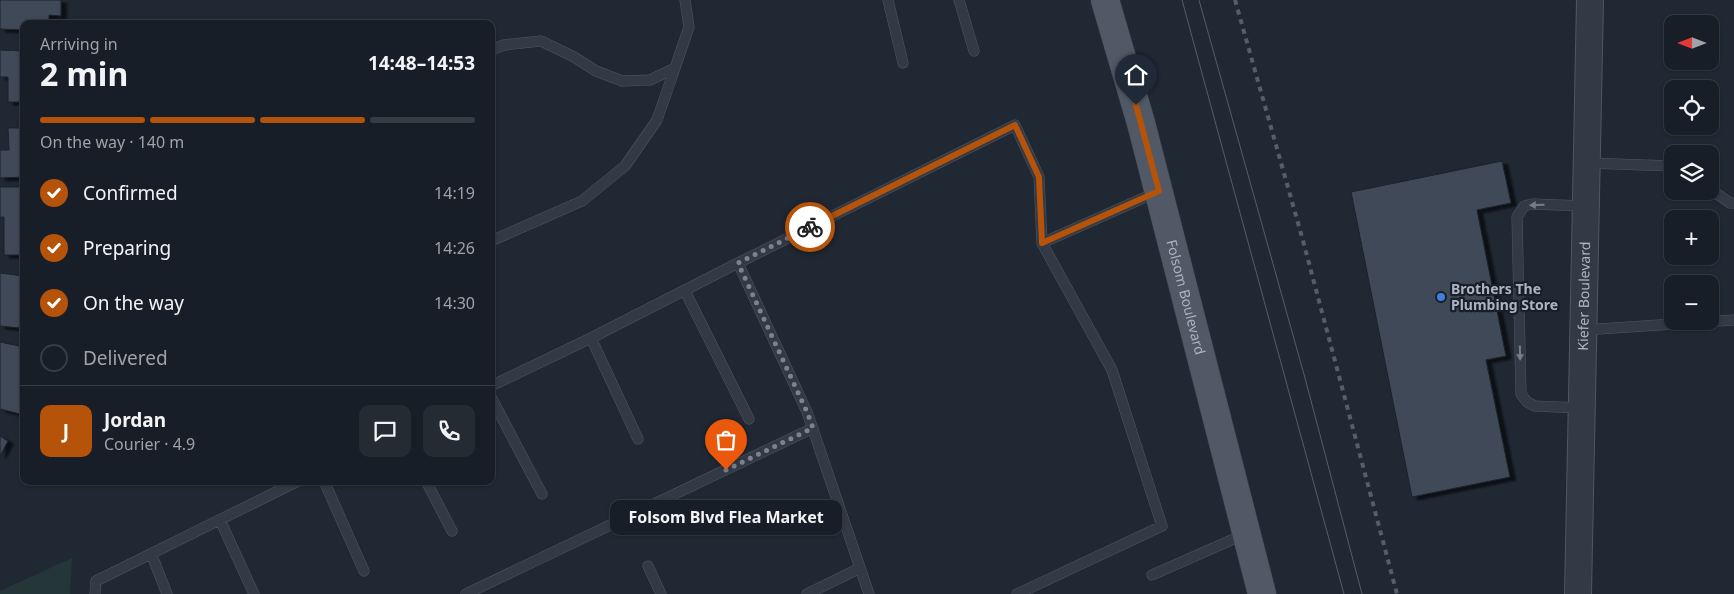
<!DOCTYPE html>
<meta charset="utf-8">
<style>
:root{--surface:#181e27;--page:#252b33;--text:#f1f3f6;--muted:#9fa2a7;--line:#363c44;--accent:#b45309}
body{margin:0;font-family:"Noto Sans",sans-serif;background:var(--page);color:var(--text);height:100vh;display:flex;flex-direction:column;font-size:19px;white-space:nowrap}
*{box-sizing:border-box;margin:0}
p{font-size:16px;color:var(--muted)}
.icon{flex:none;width:28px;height:28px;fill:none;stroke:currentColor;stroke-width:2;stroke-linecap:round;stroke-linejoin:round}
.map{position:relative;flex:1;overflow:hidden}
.details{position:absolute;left:20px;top:20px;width:475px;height:465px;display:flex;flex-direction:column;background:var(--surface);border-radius:10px;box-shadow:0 1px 4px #0004,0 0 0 1px var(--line)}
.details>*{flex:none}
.needle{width:32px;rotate:270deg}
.tools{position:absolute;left:1664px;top:15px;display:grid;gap:10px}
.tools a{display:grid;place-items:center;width:55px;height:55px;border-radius:10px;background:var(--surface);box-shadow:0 1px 4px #0004,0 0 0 1px var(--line);font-size:25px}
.pin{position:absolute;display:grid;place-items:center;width:42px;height:42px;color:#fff;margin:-51px -21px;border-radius:50% 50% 50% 0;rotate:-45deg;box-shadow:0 0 5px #0007}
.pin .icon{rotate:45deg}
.courier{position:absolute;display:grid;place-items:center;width:50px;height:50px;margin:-25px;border:4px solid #b45309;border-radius:50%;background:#fff;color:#222;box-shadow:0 1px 6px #0007}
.bubble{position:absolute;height:35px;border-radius:10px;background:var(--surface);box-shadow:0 1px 4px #0004,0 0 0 1px var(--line);font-size:16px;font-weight:700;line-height:35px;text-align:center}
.headline em{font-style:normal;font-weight:700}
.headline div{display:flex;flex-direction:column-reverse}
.headline{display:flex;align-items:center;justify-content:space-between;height:85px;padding:0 20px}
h1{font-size:32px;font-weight:700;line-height:38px}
.bar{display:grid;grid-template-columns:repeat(4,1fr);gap:8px 5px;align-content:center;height:60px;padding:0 20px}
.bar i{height:6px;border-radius:4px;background:var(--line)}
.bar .current{background:var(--accent)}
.bar p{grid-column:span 4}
.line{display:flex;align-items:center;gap:12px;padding:0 20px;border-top:1px solid var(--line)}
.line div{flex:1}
.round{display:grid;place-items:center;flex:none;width:52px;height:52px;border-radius:10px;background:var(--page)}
ol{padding:0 20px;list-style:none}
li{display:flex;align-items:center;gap:15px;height:55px}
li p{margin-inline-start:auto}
li .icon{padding:5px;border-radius:50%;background:var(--accent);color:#fff;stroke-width:4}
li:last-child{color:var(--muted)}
li i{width:28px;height:28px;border:2px solid var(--line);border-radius:50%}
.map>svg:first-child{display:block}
.green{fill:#243637}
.building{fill:#414a59;stroke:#1a212b;filter:url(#shadow)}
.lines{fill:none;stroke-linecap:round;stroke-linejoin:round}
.service-casing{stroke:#505763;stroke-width:11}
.tertiary-casing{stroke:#505763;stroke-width:28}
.primary-casing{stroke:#3c434e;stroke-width:29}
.service{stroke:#333a45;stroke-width:10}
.tertiary{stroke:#333a45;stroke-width:26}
.primary{stroke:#505965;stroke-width:28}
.tram{stroke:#555e6c;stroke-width:1}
.rail{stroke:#555e6c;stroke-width:4;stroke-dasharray:5 5;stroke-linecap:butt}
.oneway{fill:#767d8a}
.done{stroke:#7b8390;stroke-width:5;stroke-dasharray:0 9}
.route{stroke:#b45309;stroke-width:6}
.shop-dot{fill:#3f7fe0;stroke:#181f29;stroke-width:2}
.labels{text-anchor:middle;stroke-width:4.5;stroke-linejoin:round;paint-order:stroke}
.poi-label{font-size:14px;font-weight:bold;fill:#acb4c2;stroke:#181f29;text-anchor:start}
.street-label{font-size:14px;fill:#acb4c2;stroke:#181f29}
</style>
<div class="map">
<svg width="1734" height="594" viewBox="0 0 1734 594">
<defs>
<filter id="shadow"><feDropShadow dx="5.5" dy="3" stdDeviation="1" flood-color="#0009"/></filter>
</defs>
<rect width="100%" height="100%" fill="#202834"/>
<path class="green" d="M72,558L70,594H0V591Z"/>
<path class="building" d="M0,0H61V16L49,15V24H24V30L0,29Z
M0,50L24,51V102H8V77H0Z
M8,128H24V177L0,178V150H9Z
M1502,161L1511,203L1477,210L1506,356L1486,360L1510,477L1412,497L1351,192Z
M0,187H24V255H4V217H0Z
M0,273L24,276V315L21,314L19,328L0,326Z
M0,342L24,347V415L0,409Z
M0,436L8,441L0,456Z"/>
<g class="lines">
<g class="service-casing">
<path id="service" d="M888,0L903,63
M959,0L974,51
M491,50L504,45L541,41L574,57L596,71L622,81L650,80L675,68L657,120L625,166L582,201L491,241
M675,68L689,27L685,0
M1588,163L1672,166
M1710,189L1730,203H1734
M1042,243L1157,192
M685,291L749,419
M1584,330L1734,320
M591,338L638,439
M491,386L591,338L738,263
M491,397L542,494
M1580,408L1535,406L1527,402L1521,394L1517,217L1524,206L1533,204L1585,206
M324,481L364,571
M426,481L452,531
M220,520L254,594
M151,553L167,594
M648,566L661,594
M1152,575L1245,534
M95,594L96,581L298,481
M466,594L813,428
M807,594L860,568
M869,594L807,412L738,263L1015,125L1039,177L1042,243L1112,370L1162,526L1017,594"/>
</g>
<g class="tertiary-casing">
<g id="tertiary">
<path id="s1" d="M1578,594L1590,0"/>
</g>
</g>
<g class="primary-casing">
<g id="primary">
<path id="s2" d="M1105,0L1141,123L1262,594"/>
</g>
</g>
<use href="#service" class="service"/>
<use href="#tertiary" class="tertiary"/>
<use href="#primary" class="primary"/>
<path class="tram" d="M1182,0L1344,594
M1199,0L1305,378L1362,594"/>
<path class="rail" d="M1235,0L1302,237L1397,594"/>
</g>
<defs><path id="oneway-solid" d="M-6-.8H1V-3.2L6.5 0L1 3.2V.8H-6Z" transform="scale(1.25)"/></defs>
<g class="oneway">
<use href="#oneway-solid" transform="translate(1537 205) rotate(179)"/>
<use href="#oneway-solid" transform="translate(1520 353) rotate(89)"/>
</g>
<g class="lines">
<path class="done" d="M726,470L813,428L807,412L738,263L810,227"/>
<path class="route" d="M810,227L1015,125L1039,177L1042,243L1159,191L1136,105"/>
</g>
<circle class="shop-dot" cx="1441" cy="297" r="5"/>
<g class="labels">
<g class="poi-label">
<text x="1451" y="294">Brothers The<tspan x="1451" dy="16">Plumbing Store</tspan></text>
</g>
<g class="street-label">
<text dy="5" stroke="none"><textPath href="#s2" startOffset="308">Folsom Boulevard</textPath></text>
<text dy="5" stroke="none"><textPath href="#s1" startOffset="298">Kiefer Boulevard</textPath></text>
</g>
</g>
</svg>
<div class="tools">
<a><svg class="needle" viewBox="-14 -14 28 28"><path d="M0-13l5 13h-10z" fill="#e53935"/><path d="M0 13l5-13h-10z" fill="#9fa2a7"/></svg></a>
<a><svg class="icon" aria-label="locate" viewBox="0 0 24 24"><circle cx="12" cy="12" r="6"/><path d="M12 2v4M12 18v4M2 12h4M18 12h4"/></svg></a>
<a><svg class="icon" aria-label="layers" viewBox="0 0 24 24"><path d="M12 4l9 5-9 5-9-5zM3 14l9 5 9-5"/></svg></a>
<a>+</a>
<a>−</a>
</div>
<div class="pin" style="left:726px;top:470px;background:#ea580c"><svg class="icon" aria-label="bag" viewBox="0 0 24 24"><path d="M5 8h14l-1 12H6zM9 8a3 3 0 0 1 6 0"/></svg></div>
<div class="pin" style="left:1136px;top:105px;background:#1f2937"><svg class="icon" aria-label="home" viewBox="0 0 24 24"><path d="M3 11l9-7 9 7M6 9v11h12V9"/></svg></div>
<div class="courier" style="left:810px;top:227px"><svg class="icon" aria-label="bike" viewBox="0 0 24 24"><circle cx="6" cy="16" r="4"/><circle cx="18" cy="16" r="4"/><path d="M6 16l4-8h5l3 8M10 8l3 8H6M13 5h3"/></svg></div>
<div class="bubble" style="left:610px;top:500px;width:232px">Folsom Blvd Flea Market</div>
<section class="details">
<div class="headline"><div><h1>2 min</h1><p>Arriving in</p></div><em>14:48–14:53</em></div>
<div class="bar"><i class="current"></i><i class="current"></i><i class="current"></i><i></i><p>On the way · 140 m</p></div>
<ol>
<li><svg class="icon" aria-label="check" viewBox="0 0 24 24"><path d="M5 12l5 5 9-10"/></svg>Confirmed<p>14:19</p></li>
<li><svg class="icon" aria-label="check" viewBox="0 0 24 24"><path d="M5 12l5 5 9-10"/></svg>Preparing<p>14:26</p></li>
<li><svg class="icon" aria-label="check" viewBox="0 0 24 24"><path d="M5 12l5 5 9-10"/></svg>On the way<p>14:30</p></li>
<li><i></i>Delivered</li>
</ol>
<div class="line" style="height:90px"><b class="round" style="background:var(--accent);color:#fff">J</b><div><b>Jordan</b><p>Courier · 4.9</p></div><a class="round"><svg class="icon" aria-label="chat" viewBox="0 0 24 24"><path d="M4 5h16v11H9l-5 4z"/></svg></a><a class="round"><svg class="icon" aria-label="phone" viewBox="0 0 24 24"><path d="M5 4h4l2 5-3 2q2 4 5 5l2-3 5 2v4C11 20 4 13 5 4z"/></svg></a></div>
</section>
</div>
